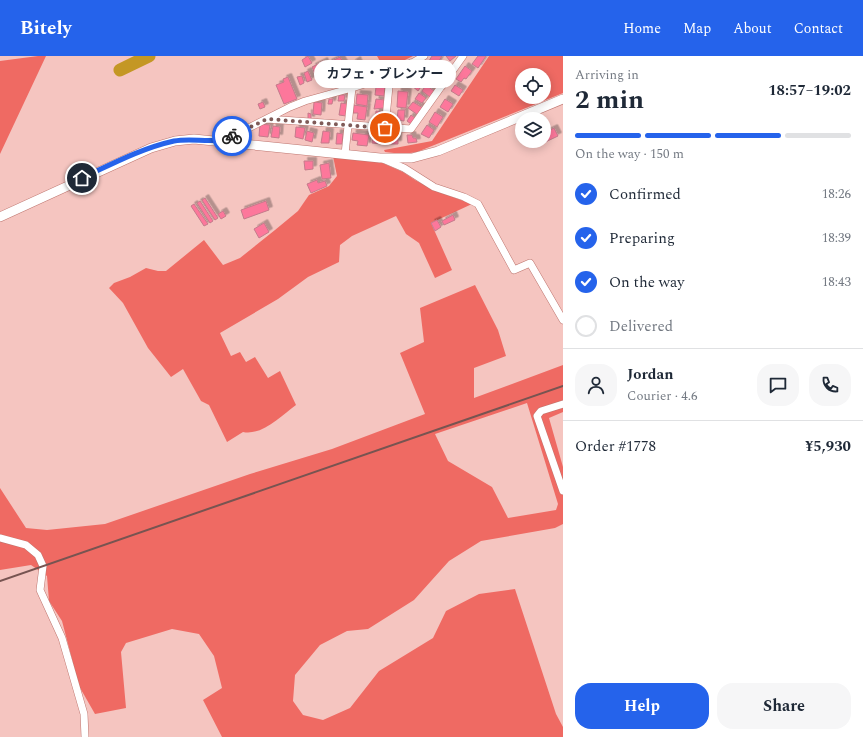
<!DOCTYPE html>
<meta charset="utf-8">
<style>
:root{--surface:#fff;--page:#f6f6f7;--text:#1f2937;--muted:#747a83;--line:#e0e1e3;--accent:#2563eb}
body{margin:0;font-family:Spectral,"Noto Sans JP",serif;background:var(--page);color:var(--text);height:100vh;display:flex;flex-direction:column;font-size:15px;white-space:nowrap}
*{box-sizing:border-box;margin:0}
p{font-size:13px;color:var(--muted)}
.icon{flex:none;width:22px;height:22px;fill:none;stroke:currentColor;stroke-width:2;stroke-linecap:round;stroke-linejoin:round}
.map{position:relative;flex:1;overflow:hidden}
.sheet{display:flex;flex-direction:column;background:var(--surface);width:300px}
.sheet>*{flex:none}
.fabs{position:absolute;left:515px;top:12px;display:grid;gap:8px}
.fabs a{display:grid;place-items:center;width:36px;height:36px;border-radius:50%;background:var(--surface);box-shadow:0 2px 10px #0003;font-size:20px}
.pin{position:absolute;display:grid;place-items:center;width:34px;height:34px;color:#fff;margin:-17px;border:2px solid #fff;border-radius:50%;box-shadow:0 1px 4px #0007}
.courier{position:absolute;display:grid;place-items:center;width:40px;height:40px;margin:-20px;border:3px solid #2563eb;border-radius:50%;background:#fff;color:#222;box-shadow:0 1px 5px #0007}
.bubble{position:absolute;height:28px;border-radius:14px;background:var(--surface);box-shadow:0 2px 10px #0003;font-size:13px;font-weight:700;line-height:28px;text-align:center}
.summary em{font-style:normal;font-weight:700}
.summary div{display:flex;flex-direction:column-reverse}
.summary{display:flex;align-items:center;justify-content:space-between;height:68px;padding:0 12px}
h1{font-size:26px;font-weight:700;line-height:30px}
.bar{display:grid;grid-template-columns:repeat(4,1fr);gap:6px 4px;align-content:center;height:48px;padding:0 12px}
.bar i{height:5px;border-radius:3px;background:var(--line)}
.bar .active{background:var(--accent)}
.bar p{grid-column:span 4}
.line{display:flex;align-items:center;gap:10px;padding:0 12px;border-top:1px solid var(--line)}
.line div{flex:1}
.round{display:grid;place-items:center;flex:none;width:42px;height:42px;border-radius:16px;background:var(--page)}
ol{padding:0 12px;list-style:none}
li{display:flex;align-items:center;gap:12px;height:44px}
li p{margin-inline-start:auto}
li .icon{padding:4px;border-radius:50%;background:var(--accent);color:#fff;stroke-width:4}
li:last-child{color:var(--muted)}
li i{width:22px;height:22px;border:2px solid var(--line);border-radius:50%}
.primary-button{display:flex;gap:8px;margin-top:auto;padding:8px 12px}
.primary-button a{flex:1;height:46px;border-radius:16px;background:var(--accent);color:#fff;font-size:16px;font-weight:700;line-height:46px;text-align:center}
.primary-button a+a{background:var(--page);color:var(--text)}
header{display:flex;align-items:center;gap:24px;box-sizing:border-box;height:56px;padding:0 20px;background:var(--accent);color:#fff}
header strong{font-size:19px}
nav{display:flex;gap:22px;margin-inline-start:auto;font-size:14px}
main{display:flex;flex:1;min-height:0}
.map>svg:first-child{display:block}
.forest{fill:#ef6a63;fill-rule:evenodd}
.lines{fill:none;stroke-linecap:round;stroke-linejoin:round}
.river{stroke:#c49724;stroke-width:13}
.building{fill:#fd779b;stroke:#c47b8b;filter:url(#shadow)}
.minor-casing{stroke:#be756e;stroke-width:8}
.tertiary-casing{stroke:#be756e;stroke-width:10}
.minor{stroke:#fff;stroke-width:7}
.tertiary{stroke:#fff;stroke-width:9}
.rail{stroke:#775451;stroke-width:2}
.done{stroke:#7f5b58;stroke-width:4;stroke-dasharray:0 7.2}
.route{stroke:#2563eb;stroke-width:5}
</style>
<header>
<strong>Bitely</strong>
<nav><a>Home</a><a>Map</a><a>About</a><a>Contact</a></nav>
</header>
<main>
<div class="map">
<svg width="563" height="681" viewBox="0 0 563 681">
<defs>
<filter id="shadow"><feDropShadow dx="3.5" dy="-3.5" stdDeviation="0" flood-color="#0004"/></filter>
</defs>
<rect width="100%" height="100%" fill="#f5c5c0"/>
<path class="forest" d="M38,0H46L0,98V5Z
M377,0H413L385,14Z
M489,0H563V37L417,96L403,98L385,96L384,94L432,85ZM522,19H544V41H522Z
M333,100L378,105L403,116L415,124L436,135L472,148L431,167L452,214L435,222L419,187L406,178L396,160L352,180L340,189L339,206L308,221L278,243L220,277L231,300L240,296L246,306L255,301L268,322L280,315L296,349C281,360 262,380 243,376L227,386L209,349L201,345L183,313L171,321L148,292L123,247L109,232L114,227L130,221L146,212L158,215H166L204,184L223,209L240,202L275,174L298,155L309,139L329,130L337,120Z
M475,229L498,274L506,300L474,312V342L563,309V356L549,362L563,411V468L555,472L481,485L449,505L414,544L368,573L347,575L320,589L295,619L293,645L303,659L323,664L350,652L379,615L433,582L446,555L479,538L515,533L556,658L563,671V681H222L203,644L222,632L214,600L199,578L172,573L126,587L121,596L126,652L95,658L79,630L62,565L49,545L47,520L31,509L0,514V432L26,472L47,474L105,468L250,418L332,393L425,358L400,297L424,286L420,252ZM527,347L558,448L556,454L508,462L492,431L448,405L435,378Z"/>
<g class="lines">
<path class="river" d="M120,14L149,0"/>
</g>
<path class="building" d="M308,0L312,7L305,11L302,4Z
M432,0H442L436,10L429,5Z
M446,0H456L450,5Z
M478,0H486L478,12L472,8Z
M340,1L344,8L331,14L328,7Z
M357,4L364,22L352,27L349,20L352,19L351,17L349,18L347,13L353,10L352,7Z
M324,5L330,19L318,25L312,11Z
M465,10L472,15L466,23L464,22L461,26L456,23Z
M308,15L312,24L307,26L304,17Z
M399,18L408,19L407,31L399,30Z
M418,19L425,25L418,35L411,29Z
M302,20L304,27L300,29L297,21Z
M288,21L297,43L284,48L276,29L284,26L283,23Z
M379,29L385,30L384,40L375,39L376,31Z
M426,29L434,35L430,41L422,35Z
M455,29L463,34L459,40L451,35Z
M398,35L408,36L406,52L397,51Z
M419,37L426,42L422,47L415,43Z
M357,38L368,39L367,50L356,48Z
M339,39H345L344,45H338Z
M329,43H333L332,48H328Z
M376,43L385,44L384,52L374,53Z
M445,43L453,48L448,56L440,51Z
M263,46L265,51L260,53L258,48Z
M314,46L322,47L321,59L313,58Z
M413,46L423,52L418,59L408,52Z
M341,47L348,48L346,60L339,59Z
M354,49L367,51L365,64L357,63L358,57H353Z
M398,54H405L404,65L397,64Z
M376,55L383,56L382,66L375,65Z
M435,56L443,61L437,71L429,66Z
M308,57L311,58V64L308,63Z
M411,59L415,62L411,68L407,65Z
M260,68L270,69L268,81L259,80Z
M427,69L434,74L429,82L421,78Z
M273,70L280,71L279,82L271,81Z
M296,71L305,72L303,83L295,81Z
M554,72L558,80L537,90L535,85H544V77Z
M307,75L314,77L312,86L305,84Z
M323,75L330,76L329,87H321Z
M337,77L343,78L342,88H336Z
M353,77L369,79L367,90L357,89L358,85L352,84Z
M373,77L383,78L382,88L372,87Z
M391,77H398V88H391Z
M407,79H412L413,82H416L417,86L408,87Z
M304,105H313V113L305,114Z
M329,107L331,122L322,123L320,109Z
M317,124L318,127L325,125L327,130L311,137L307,128Z
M205,142L218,162L215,164L202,144Z
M200,145L213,165L210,167L197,147Z
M266,145L269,154L244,163L241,154Z
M194,148L208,168L204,170L191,150Z
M223,155L226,160L221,163L218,158Z
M453,159L455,164L444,169L442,165Z
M437,164L441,171L435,175L431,167Z
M264,167L269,176L259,182L254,173Z"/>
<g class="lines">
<g class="minor-casing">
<path id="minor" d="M411,7L442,30
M267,63L411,73L463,0
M385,72L390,20
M223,85L290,51L305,45L352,32L390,20L424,0
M345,98L352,32
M383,103L404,112L434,131L464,141L478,148L514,214L530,207L563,264
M563,348L541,355L537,360L563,435
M0,482L26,489L38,499L43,510L40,534L62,582L84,658L85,681"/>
</g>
<g class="tertiary-casing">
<path id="tertiary" d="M0,161L151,92L175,85L194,83L380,102H412L438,95L563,43"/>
</g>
<use href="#minor" class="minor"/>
<use href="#tertiary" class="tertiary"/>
<path class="rail" d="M0,525L563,330"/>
</g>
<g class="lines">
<path class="done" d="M232,80L267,63L385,72"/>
<path class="route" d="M82,122C112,108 142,92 174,85C194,81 215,89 232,80"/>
</g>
</svg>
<div class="fabs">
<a><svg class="icon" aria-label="locate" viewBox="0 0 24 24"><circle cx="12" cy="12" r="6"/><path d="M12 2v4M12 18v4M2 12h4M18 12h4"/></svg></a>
<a><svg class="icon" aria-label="layers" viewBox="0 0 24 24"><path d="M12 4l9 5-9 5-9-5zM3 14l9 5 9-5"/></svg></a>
</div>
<div class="pin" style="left:385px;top:72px;background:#ea580c"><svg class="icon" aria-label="bag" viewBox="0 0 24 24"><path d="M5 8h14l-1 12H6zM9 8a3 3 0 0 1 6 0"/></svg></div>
<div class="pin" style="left:82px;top:122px;background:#1f2937"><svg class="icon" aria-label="home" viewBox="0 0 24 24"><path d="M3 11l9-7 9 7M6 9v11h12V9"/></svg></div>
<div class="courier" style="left:232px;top:80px"><svg class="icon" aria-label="bike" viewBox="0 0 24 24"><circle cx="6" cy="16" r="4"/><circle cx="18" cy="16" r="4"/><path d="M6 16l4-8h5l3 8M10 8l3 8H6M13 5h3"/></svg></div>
<div class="bubble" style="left:314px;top:4px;width:142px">カフェ・ブレンナー</div>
</div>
<section class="sheet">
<div class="summary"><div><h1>2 min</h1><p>Arriving in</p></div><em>18:57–19:02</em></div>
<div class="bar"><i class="active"></i><i class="active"></i><i class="active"></i><i></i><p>On the way · 150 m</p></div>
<ol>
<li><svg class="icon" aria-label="check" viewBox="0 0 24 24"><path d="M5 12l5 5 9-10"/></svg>Confirmed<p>18:26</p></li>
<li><svg class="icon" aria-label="check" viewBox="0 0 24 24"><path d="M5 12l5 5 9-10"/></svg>Preparing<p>18:39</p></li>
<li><svg class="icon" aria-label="check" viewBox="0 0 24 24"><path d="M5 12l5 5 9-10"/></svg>On the way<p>18:43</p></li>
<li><i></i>Delivered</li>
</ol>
<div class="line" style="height:72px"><a class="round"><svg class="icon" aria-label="person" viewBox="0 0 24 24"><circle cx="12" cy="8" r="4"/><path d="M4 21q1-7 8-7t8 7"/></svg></a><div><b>Jordan</b><p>Courier · 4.6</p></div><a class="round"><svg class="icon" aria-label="chat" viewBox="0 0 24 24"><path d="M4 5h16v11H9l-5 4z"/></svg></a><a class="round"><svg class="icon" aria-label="phone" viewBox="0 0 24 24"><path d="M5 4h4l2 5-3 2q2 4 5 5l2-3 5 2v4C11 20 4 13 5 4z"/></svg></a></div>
<div class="line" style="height:52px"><div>Order #1778</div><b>¥5,930</b></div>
<div class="primary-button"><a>Help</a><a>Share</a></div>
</section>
</main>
